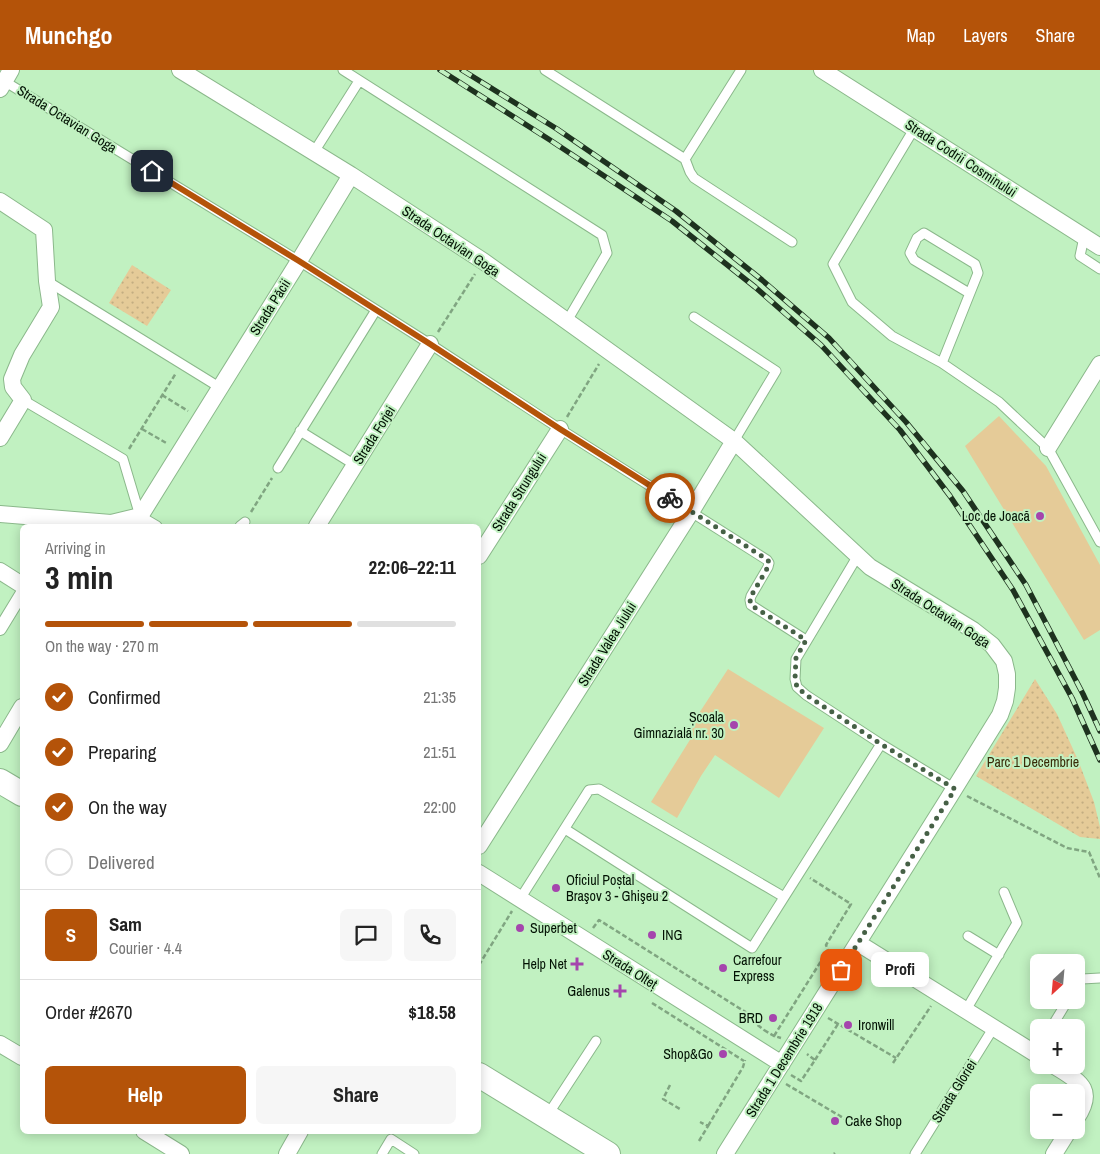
<!DOCTYPE html>
<meta charset="utf-8">
<style>
:root{--surface:#fff;--page:#f6f6f6;--text:#222;--muted:#767676;--line:#e0e0e0;--accent:#b45309}
body{margin:0;font-family:"Archivo Narrow",sans-serif;background:var(--page);color:var(--text);height:100vh;display:flex;flex-direction:column;font-size:19px;white-space:nowrap}
*{box-sizing:border-box;margin:0}
p{font-size:16px;color:var(--muted)}
.icon{flex:none;width:28px;height:28px;fill:none;stroke:currentColor;stroke-width:2;stroke-linecap:round;stroke-linejoin:round}
.map{position:relative;flex:1;overflow:hidden}
.sheet{position:absolute;left:20px;top:454px;width:461px;height:610px;display:flex;flex-direction:column;background:var(--surface);border-radius:8px;box-shadow:0 2px 12px #0003}
.sheet>*{flex:none}
.needle{width:32px;rotate:206deg}
.tools{position:absolute;left:1030px;top:884px;display:grid;gap:10px}
.tools a{display:grid;place-items:center;width:55px;height:55px;border-radius:8px;background:var(--surface);box-shadow:0 2px 12px #0003;font-size:25px}
.pin{position:absolute;display:grid;place-items:center;width:42px;height:42px;color:#fff;margin:-21px;border-radius:10px;box-shadow:0 2px 8px #0006}
.courier{position:absolute;display:grid;place-items:center;width:50px;height:50px;margin:-25px;border:4px solid #b45309;border-radius:50%;background:#fff;color:#222;box-shadow:0 1px 6px #0007}
.bubble{position:absolute;height:35px;border-radius:8px;background:var(--surface);box-shadow:0 2px 12px #0003;font-size:16px;font-weight:800;line-height:35px;text-align:center}
.summary em{font-style:normal;font-weight:800}
.summary div{display:flex;flex-direction:column-reverse}
.summary{display:flex;align-items:center;justify-content:space-between;height:85px;padding:0 25px}
h1{font-size:32px;font-weight:800;line-height:38px}
.bar{display:grid;grid-template-columns:repeat(4,1fr);gap:8px 5px;align-content:center;height:60px;padding:0 25px}
.bar i{height:6px;border-radius:4px;background:var(--line)}
.bar .on{background:var(--accent)}
.bar p{grid-column:span 4}
.line{display:flex;align-items:center;gap:12px;padding:0 25px;border-top:1px solid var(--line)}
.line div{flex:1}
.round{display:grid;place-items:center;flex:none;width:52px;height:52px;border-radius:8px;background:var(--page)}
ol{padding:0 25px;list-style:none}
li{display:flex;align-items:center;gap:15px;height:55px}
li p{margin-inline-start:auto}
li .icon{padding:5px;border-radius:50%;background:var(--accent);color:#fff;stroke-width:4}
li:last-child{color:var(--muted)}
li i{width:28px;height:28px;border:2px solid var(--line);border-radius:50%}
.cta{display:flex;gap:10px;margin-top:auto;padding:10px 25px}
.cta a{flex:1;height:58px;border-radius:8px;background:var(--accent);color:#fff;font-size:20px;font-weight:800;line-height:58px;text-align:center}
.cta a+a{background:var(--page);color:var(--text)}
header{display:flex;align-items:center;gap:30px;box-sizing:border-box;height:70px;padding:0 25px;background:var(--accent);color:#fff}
header strong{font-size:24px}
nav{display:flex;gap:28px;margin-inline-start:auto;font-size:18px}
.map>svg:first-child{display:block}
.green{fill:#e5cb98}
.park{fill:url(#park-dots)}
.lines{fill:none;stroke-linecap:round;stroke-linejoin:round}
.service-casing{stroke:#8bb88b;stroke-width:11}
.pedestrian-casing{stroke:#8bb88b;stroke-width:14}
.minor-casing{stroke:#8bb88b;stroke-width:18}
.secondary-casing{stroke:#8bb88b;stroke-width:26}
.path{stroke:#80a581;stroke-width:2.5;stroke-dasharray:5 2.5;stroke-linecap:butt}
.service{stroke:#fff;stroke-width:9}
.pedestrian{stroke:#fff;stroke-width:12}
.minor{stroke:#fff;stroke-width:16}
.secondary{stroke:#fff;stroke-width:24}
.rail-casing{stroke:#1e321f;stroke-width:5.5}
.rail{stroke:#c1f1c1;stroke-width:4;stroke-dasharray:11;stroke-linecap:butt}
.done{stroke:#466046;stroke-width:5;stroke-dasharray:0 9}
.route{stroke:#b45309;stroke-width:6}
.poi-dot{fill:#a545ad;stroke:#c1f1c1;stroke-width:2}
.labels{text-anchor:middle;stroke-width:4;stroke-linejoin:round;paint-order:stroke}
.street-label{font-size:14px;fill:#031204;stroke:#c1f1c1}
.poi-label{font-size:14px;fill:#031204;stroke:#c1f1c1;text-anchor:end}
.park-label{font-size:14px;fill:#392b08;stroke:#c1f1c1}
</style>
<header>
<strong>Munchgo</strong>
<nav><a>Map</a><a>Layers</a><a>Share</a></nav>
</header>
<div class="map">
<svg width="1100" height="1084" viewBox="0 0 1100 1084">
<defs>
<pattern id="park-dots" width="8" height="8" patternUnits="userSpaceOnUse" patternTransform="scale(1.25)"><rect width="8" height="8" fill="#e5cb98"/><path d="M2 2h.1M6 6h.1" fill="none" stroke="#c3ad81" stroke-width="1.8" stroke-linecap="round"/></pattern>
</defs>
<rect width="100%" height="100%" fill="#c1f1c1"/>
<path class="green" d="M999,346L1046,396L1100,495V560L1084,570L965,376Z
M728,599L824,658L779,728L715,685L701,706L677,748L651,732L693,665L688,660Z"/>
<path class="park" d="M132,195L171,220L147,256L109,233Z
M1035,609L1057,644L1078,690L1094,732L1100,757V769L1080,767L976,706Z"/>
<g class="lines">
<g class="service-casing">
<path id="service" d="M343,0L602,165L607,183L567,251
M545,0L685,89L690,102L694,108L792,172
M4,11L299,191L430,274L560,359L767,490L769,493L768,497L751,526L750,530L751,535L806,570
M914,59L833,194L852,232L892,266L942,293L999,332L1048,378L1100,472
M314,82L359,11
M685,89L741,0
M1084,167L1080,186L1100,199
M47,211L219,317
M694,247L776,301L734,371
M942,293L978,203L975,194L924,163L917,168L910,183L914,190L969,223
M23,330L123,389L140,446L157,456
M300,361L355,395
M278,398L376,240
M240,456L245,452
M857,487L796,589L795,609L797,617L806,625L881,674L955,719
M565,759L752,878L881,674
M520,829L589,720L599,719L784,827
M968,866L999,885
M1076,918L1082,909L1100,908
M966,940L1017,853L1004,822
M1051,958L1068,930
M547,1046L596,971
M382,1084L391,1069L414,1084
M915,1084L994,957"/>
</g>
<g class="pedestrian-casing">
<path id="pedestrian" d="M0,559L22,523"/>
</g>
<g class="minor-casing">
<path id="minor" d="M180,0L351,105L483,191L734,371L870,497L973,560L992,575L1004,591L1007,604V618L1005,631L1000,645L948,729L725,1084
M822,0L1100,177
M0,19L11,0
M0,131L44,160L47,211L51,237L22,285L12,309L13,317L23,330L0,368
M1048,378L1100,294
M0,444L111,453L140,446
M134,456L299,191L351,105
M317,456L430,274
M479,486L560,359
M0,501L22,515
M0,674L22,637
M479,776L691,442L734,371
M479,803L782,994
M858,873L1039,986
M0,974L22,987
M1053,995C1078,1011 1097,1018 1076,1049
M144,1061L181,1084
M287,1084L300,1061
M1054,1084L1069,1060"/>
</g>
<g class="secondary-casing">
<path id="secondary" d="M0,711L22,724
M479,1005L608,1084"/>
</g>
<path class="path" d="M438,262L475,204
M162,325L188,341
M567,347L599,294
M142,359L168,374
M129,379L176,303
M251,442L272,408
M967,726L1067,778L1089,782L1100,808
M593,858L599,850L755,948V953L764,960
M479,895L512,841
M652,933L744,991
M828,948L896,988
M764,960L774,966L781,968
M774,966L828,880L826,875L851,834L810,808
M815,990L838,954
M893,993L931,936
M791,1005L801,1011L815,990L807,984
M786,1014L845,1049
M670,1015L663,1029L680,1039
M708,1056L743,997L745,990
M699,1071L708,1056L700,1052
M834,1084L835,1083"/>
<use href="#service" class="service"/>
<use href="#pedestrian" class="pedestrian"/>
<use href="#minor" class="minor"/>
<use href="#secondary" class="secondary"/>
<g class="rail-casing">
<path id="rail" d="M440,0L550,70L672,151L755,217L821,275L900,360L950,426L1013,520L1072,628L1100,690
M462,0L557,59L676,141L762,210L829,268L906,352L963,421L1026,515L1083,624L1100,661"/>
</g>
<use href="#rail" class="rail"/>
</g>
<g class="lines">
<path class="done" d="M670,428L768,490L769,493L768,497L751,526L750,530L751,535L806,570L796,588L795,609L797,617L806,625L881,674L955,719L841,900"/>
<path class="route" d="M152,101L299,191L430,274L560,359L670,428"/>
</g>
<g class="poi-dot">
<circle cx="1040" cy="446" r="5"/>
<circle cx="734" cy="655" r="5"/>
<circle cx="556" cy="818" r="5"/>
<circle cx="520" cy="858" r="5"/>
<circle cx="652" cy="865" r="5"/>
<path d="M574.5 886.5h5v5h5v5h-5v5h-5v-5h-5v-5h5z"/>
<circle cx="723" cy="898" r="5"/>
<path d="M617.5 913.5h5v5h5v5h-5v5h-5v-5h-5v-5h5z"/>
<circle cx="773" cy="948" r="5"/>
<circle cx="848" cy="955" r="5"/>
<circle cx="723" cy="984" r="5"/>
<circle cx="835" cy="1051" r="5"/>
</g>
<g class="labels">
<g class="street-label">
<text transform="translate(67 49) rotate(32)" y="5">Strada Octavian Goga</text>
<text transform="translate(961 88) rotate(33)" y="5">Strada Codrii Cosminului</text>
<text transform="translate(451 171) rotate(34)" y="5">Strada Octavian Goga</text>
<text transform="translate(270 237) rotate(-58)" y="5">Strada Păcii</text>
<text transform="translate(374 365) rotate(-58)" y="5">Strada Forjei</text>
<text transform="translate(519 422) rotate(-58)" y="5">Strada Strungului</text>
<text transform="translate(941 543) rotate(33)" y="5">Strada Octavian Goga</text>
<text transform="translate(607 574) rotate(-58)" y="5">Strada Valea Jiului</text>
<text transform="translate(630 899) rotate(32)" y="5">Strada Olteț</text>
<text transform="translate(784 990) rotate(-58)" y="5">Strada 1 Decembrie 1918</text>
<text transform="translate(954 1021) rotate(-58)" y="5">Strada Gloriei</text>
</g>
<g class="poi-label">
<text x="1030" y="451">Loc de Joacă</text>
<text x="724" y="652">Școala<tspan x="724" dy="16">Gimnazială nr. 30</tspan></text>
<text x="566" y="815" text-anchor="start">Oficiul Poștal<tspan x="566" dy="16">Braşov 3 - Ghişeu 2</tspan></text>
<text x="530" y="863" text-anchor="start">Superbet</text>
<text x="662" y="870" text-anchor="start">ING</text>
<text x="733" y="895" text-anchor="start">Carrefour<tspan x="733" dy="16">Express</tspan></text>
<text x="567" y="899">Help Net</text>
<text x="610" y="926">Galenus</text>
<text x="763" y="953">BRD</text>
<text x="858" y="960" text-anchor="start">Ironwill</text>
<text x="713" y="989">Shop&amp;Go</text>
<text x="845" y="1056" text-anchor="start">Cake Shop</text>
</g>
<g class="park-label">
<text x="1033" y="697">Parc 1 Decembrie</text>
</g>
</g>
</svg>
<div class="tools">
<a><svg class="needle" viewBox="-14 -14 28 28"><path d="M0-13l5 13h-10z" fill="#e53935"/><path d="M0 13l5-13h-10z" fill="#767676"/></svg></a>
<a>+</a>
<a>−</a>
</div>
<div class="pin" style="left:841px;top:900px;background:#ea580c"><svg class="icon" aria-label="bag" viewBox="0 0 24 24"><path d="M5 8h14l-1 12H6zM9 8a3 3 0 0 1 6 0"/></svg></div>
<div class="pin" style="left:152px;top:101px;background:#1f2937"><svg class="icon" aria-label="home" viewBox="0 0 24 24"><path d="M3 11l9-7 9 7M6 9v11h12V9"/></svg></div>
<div class="courier" style="left:670px;top:428px"><svg class="icon" aria-label="bike" viewBox="0 0 24 24"><circle cx="6" cy="16" r="4"/><circle cx="18" cy="16" r="4"/><path d="M6 16l4-8h5l3 8M10 8l3 8H6M13 5h3"/></svg></div>
<div class="bubble" style="left:871px;top:882px;width:58px">Profi</div>
<section class="sheet">
<div class="summary"><div><h1>3 min</h1><p>Arriving in</p></div><em>22:06–22:11</em></div>
<div class="bar"><i class="on"></i><i class="on"></i><i class="on"></i><i></i><p>On the way · 270 m</p></div>
<ol>
<li><svg class="icon" aria-label="check" viewBox="0 0 24 24"><path d="M5 12l5 5 9-10"/></svg>Confirmed<p>21:35</p></li>
<li><svg class="icon" aria-label="check" viewBox="0 0 24 24"><path d="M5 12l5 5 9-10"/></svg>Preparing<p>21:51</p></li>
<li><svg class="icon" aria-label="check" viewBox="0 0 24 24"><path d="M5 12l5 5 9-10"/></svg>On the way<p>22:00</p></li>
<li><i></i>Delivered</li>
</ol>
<div class="line" style="height:90px"><b class="round" style="background:var(--accent);color:#fff">S</b><div><b>Sam</b><p>Courier · 4.4</p></div><a class="round"><svg class="icon" aria-label="chat" viewBox="0 0 24 24"><path d="M4 5h16v11H9l-5 4z"/></svg></a><a class="round"><svg class="icon" aria-label="phone" viewBox="0 0 24 24"><path d="M5 4h4l2 5-3 2q2 4 5 5l2-3 5 2v4C11 20 4 13 5 4z"/></svg></a></div>
<div class="line" style="height:65px"><div>Order #2670</div><b>$18.58</b></div>
<div class="cta"><a>Help</a><a>Share</a></div>
</section>
</div>
